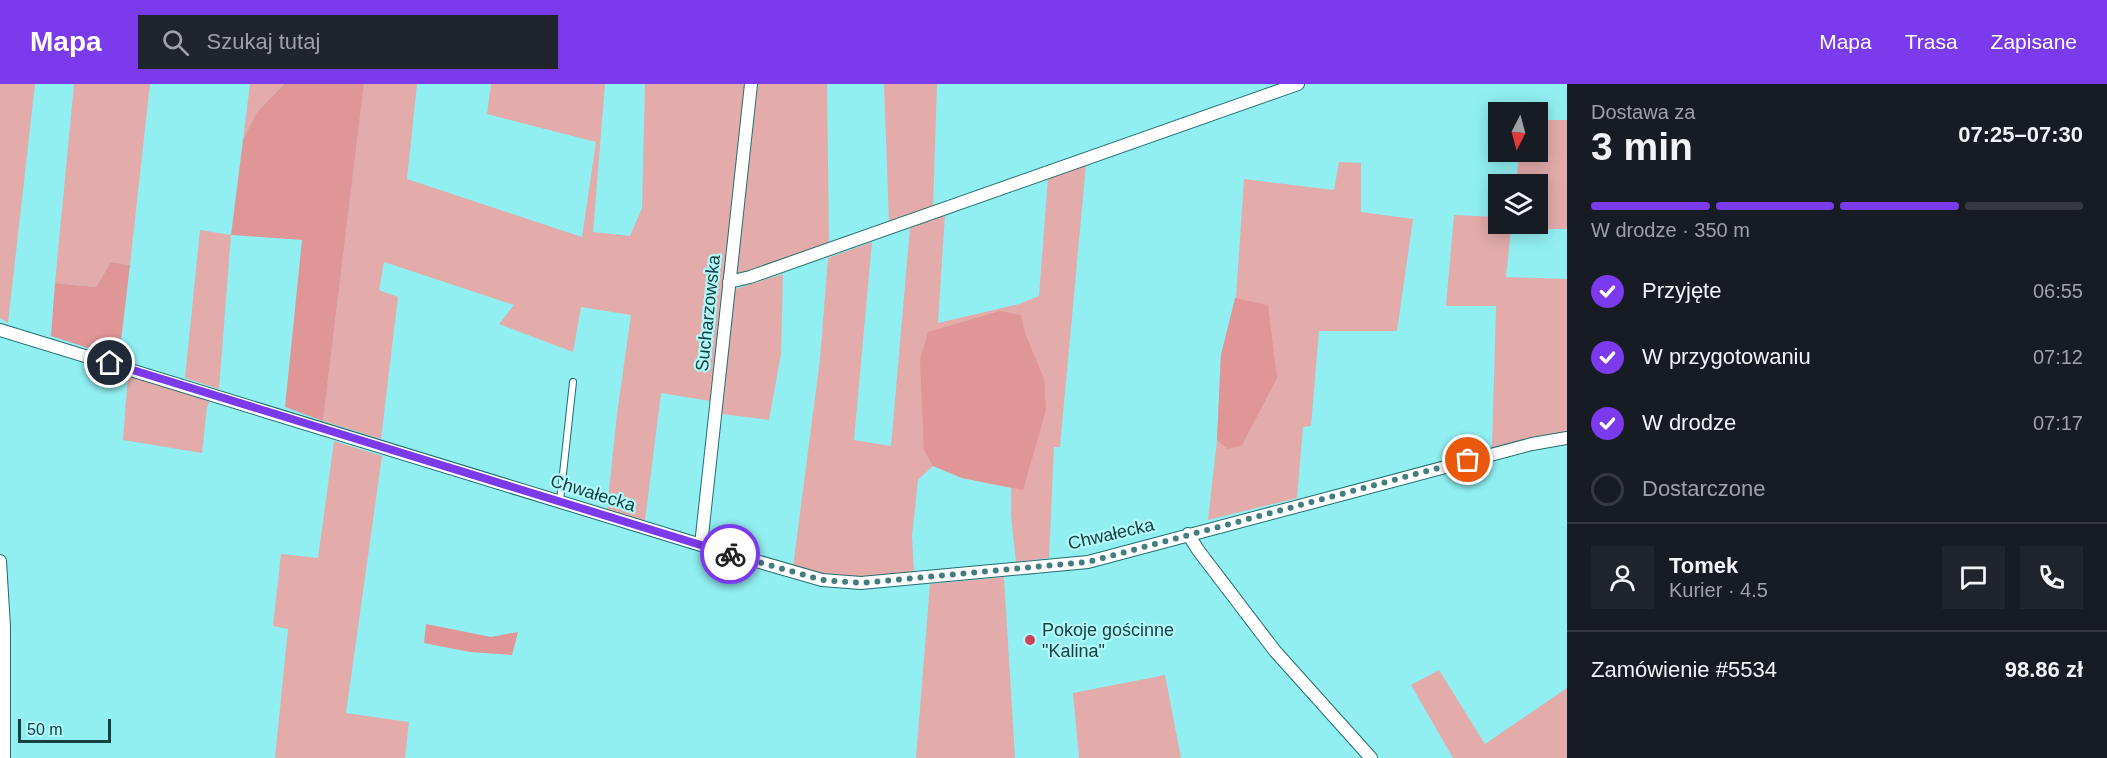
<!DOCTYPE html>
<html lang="pl">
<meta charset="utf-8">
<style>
:root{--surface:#171b24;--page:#20242c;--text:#f1f3f6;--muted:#9ea1a6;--line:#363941;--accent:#7c3aed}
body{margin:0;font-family:Helvetica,sans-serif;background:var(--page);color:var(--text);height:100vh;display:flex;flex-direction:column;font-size:22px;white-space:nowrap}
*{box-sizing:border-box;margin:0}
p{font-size:20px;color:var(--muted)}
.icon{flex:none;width:33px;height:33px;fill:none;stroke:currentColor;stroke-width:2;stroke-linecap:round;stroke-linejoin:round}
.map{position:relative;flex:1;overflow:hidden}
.sheet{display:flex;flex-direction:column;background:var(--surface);width:540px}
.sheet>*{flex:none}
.needle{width:39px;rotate:186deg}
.fabs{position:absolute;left:1488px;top:18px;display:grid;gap:12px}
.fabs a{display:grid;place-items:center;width:60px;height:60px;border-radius:0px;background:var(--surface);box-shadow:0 3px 15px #0003;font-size:30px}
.scale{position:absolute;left:18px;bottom:15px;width:93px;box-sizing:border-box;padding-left:6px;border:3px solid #184041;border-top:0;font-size:16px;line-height:21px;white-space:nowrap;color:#184041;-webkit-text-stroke:4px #b0f9fb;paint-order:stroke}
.pin{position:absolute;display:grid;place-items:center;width:51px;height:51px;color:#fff;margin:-26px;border:3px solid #fff;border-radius:50%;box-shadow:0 2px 6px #0007}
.courier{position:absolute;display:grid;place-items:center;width:60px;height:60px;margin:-30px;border:4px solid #7c3aed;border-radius:50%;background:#fff;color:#222;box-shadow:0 2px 8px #0007}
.head em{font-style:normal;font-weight:700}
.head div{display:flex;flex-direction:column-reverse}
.head{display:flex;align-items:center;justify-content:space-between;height:102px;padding:0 24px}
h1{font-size:39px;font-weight:700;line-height:45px}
.bar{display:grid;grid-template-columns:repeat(4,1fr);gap:9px 6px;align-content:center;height:72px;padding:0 24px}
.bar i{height:8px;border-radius:4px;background:var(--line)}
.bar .active{background:var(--accent)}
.bar p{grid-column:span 4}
.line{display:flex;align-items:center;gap:15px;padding:0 24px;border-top:2px solid var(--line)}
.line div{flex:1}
.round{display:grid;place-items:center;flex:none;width:63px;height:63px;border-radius:0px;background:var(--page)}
ol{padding:0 24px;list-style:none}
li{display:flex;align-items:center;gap:18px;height:66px}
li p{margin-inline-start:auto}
li .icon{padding:6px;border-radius:50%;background:var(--accent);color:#fff;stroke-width:4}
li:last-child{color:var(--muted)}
li i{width:33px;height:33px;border:3px solid var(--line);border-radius:50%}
header{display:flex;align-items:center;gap:36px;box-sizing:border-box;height:84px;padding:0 30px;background:var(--accent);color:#fff}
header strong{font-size:28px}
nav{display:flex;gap:33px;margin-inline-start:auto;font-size:21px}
.search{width:420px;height:54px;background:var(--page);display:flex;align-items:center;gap:15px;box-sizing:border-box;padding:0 21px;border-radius:0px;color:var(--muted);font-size:22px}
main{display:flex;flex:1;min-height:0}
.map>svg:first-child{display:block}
.green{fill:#e4abab}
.forest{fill:#e09597}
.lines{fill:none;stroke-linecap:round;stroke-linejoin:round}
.lane-casing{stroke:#226d6f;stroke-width:8}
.street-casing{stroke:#226d6f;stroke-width:14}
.lane{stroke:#fff;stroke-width:6}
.street{stroke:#fff;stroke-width:12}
.done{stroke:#427d7f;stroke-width:6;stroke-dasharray:0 10.8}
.route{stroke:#7c3aed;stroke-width:8}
.poi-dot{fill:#d24153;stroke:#b0f9fb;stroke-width:2}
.labels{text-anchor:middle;stroke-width:4.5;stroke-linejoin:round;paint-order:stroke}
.street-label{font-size:18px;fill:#184041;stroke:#b0f9fb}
.poi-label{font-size:18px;fill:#184041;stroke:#b0f9fb;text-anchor:start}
</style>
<header>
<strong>Mapa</strong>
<div class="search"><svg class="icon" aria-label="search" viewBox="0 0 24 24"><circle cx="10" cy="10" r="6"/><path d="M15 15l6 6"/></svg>Szukaj tutaj</div>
<nav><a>Mapa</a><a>Trasa</a><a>Zapisane</a></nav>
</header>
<main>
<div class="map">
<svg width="1567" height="674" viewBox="0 0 1567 674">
<rect width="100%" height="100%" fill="#91eff2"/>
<path class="green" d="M0,0H35L8,239L0,234Z
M74,0H150L130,181L111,178L96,203L55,199Z
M250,0H284L257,28L243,56Z
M364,0H417L407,95L582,153L596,58L487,30L491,0H605L593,148L630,152L642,124L645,0H745L710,317L661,309L645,437L607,426L617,330L631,231L581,223L573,268L499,240L514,221L384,178L379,206L398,213L381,355L323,337Z
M758,0H827L829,159L736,191Z
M884,0H937L933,126L889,138Z
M1538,36H1567V145H1511L1506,193L1567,195V347L1492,363L1496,222H1446L1454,131L1498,133V140H1538V100H1516L1519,68H1538Z
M1339,78L1361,79V128L1413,135L1397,247H1319L1311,342L1303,343L1297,414L1208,436L1217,356L1221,271L1236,214L1244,95L1334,106Z
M1086,80L1060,363H1054L1049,474L1016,478L1011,432V404L962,394L933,382L918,396L912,452L914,488L847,495L793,483L820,275L828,174L872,158L854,356L891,362L910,144L945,130L938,239L1019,220L1039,212L1048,94Z
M200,146L231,151L219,305L185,294Z
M783,190L781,270L769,336L722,330L735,205Z
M128,290L210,317L207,323L202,369L123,356Z
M334,357L382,372L346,629L409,638L405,674H275L288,545L273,542L281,470L318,474Z
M1004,493L1015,674H916L930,500Z
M1439,586L1485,660L1567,604V674H1453L1411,601Z
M1165,591L1181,674H1079L1073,609Z"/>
<path class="forest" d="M284,0H364L323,337L285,323L302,156L231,151L243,56L257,28Z
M111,178L130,181L119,274L51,252L55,199L96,203Z
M1235,214L1268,221L1277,294L1242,361L1228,365L1217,356L1221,271Z
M1000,227L1021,231L1025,249L1044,295L1046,326L1023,406L962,394L933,382L924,366L920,276L928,248Z
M426,540L491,553L518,548L512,571L470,568L424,559Z"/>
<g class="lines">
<g class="lane-casing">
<path id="lane" d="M560,417L573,298"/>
</g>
<g class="street-casing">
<path id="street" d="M729,198L750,193L1298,0
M0,246L701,461L822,496L861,499L1088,478L1532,360L1567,354
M1188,450L1198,466L1275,567L1371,674
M701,461L751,0
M0,477L4,543V674"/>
</g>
<use href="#lane" class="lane"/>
<use href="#street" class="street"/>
</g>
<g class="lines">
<path class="done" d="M730,470L822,496L861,499L1088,478L1468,376"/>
<path class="route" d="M110,279L730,470"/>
</g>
<circle class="poi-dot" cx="1030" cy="556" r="6"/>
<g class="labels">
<g class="street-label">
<text transform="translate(708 229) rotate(-84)" y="6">Sucharzowska</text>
<text transform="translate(593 409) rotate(17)" y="6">Chwałecka</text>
<text transform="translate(1111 450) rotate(-13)" y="6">Chwałecka</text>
</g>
<g class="poi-label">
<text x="1042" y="552">Pokoje gościnne<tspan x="1042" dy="21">"Kalina"</tspan></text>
</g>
</g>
</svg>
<div class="fabs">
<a><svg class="needle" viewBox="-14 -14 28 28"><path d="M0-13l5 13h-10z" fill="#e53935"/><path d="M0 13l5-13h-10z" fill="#9ea1a6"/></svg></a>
<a><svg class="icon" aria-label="layers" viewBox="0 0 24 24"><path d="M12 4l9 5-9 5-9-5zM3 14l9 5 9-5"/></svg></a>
</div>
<div class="scale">50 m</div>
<div class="pin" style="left:1468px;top:376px;background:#ea580c"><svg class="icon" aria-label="bag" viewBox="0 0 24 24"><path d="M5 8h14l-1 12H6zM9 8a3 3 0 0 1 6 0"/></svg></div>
<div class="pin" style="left:110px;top:279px;background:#1f2937"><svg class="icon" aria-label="home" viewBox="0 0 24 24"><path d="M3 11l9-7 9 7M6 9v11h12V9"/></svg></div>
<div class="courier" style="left:730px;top:470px"><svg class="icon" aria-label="bike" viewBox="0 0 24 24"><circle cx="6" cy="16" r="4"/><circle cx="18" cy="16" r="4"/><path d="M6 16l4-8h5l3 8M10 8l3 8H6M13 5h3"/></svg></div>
</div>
<section class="sheet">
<div class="head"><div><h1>3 min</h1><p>Dostawa za</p></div><em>07:25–07:30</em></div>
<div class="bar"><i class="active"></i><i class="active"></i><i class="active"></i><i></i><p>W drodze · 350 m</p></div>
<ol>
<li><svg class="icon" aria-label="check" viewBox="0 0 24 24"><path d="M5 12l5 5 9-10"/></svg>Przyjęte<p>06:55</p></li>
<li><svg class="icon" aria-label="check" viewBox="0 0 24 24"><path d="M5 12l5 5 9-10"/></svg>W przygotowaniu<p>07:12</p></li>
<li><svg class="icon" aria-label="check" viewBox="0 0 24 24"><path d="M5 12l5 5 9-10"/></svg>W drodze<p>07:17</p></li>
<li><i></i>Dostarczone</li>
</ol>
<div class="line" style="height:108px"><a class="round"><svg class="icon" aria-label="person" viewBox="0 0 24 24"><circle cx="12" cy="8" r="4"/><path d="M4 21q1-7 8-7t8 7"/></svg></a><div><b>Tomek</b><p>Kurier · 4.5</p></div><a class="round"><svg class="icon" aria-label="chat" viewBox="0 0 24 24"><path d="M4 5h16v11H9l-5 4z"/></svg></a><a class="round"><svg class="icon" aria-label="phone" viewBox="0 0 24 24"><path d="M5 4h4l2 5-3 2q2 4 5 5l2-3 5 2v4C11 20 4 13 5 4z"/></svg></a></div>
<div class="line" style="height:78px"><div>Zamówienie #5534</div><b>98.86 zł</b></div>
</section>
</main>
